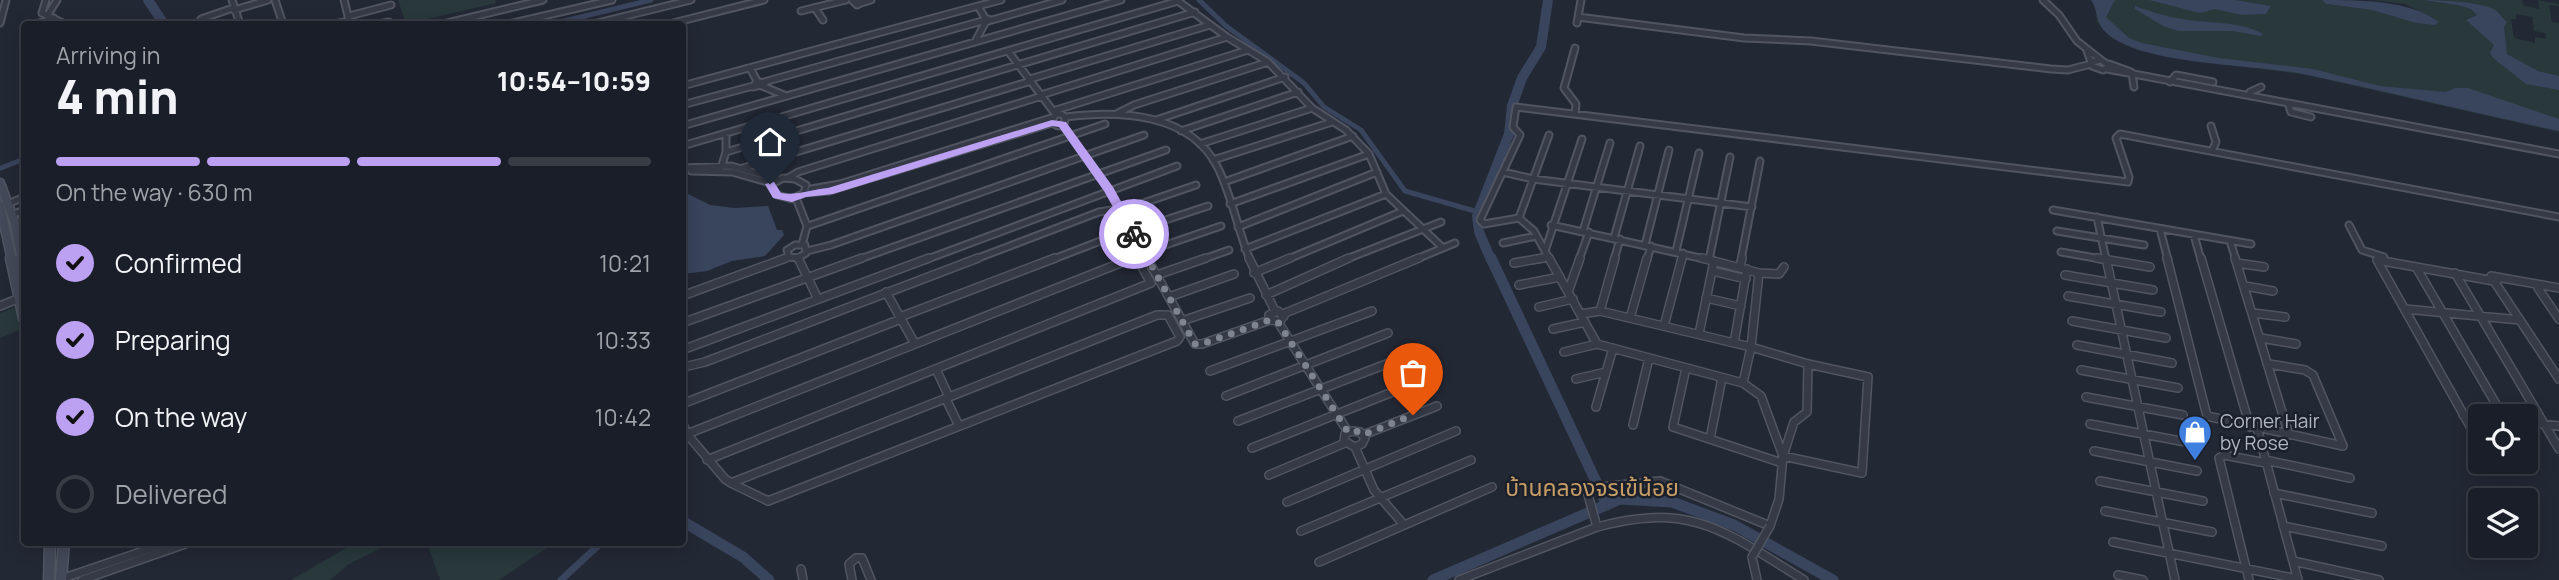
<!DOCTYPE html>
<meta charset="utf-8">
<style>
:root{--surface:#1a1e28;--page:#272b34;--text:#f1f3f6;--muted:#9fa2a8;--line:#383c45;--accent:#bca0f2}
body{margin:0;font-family:Manrope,"Noto Sans Thai",sans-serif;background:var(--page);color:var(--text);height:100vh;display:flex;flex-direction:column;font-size:26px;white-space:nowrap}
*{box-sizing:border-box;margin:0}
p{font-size:23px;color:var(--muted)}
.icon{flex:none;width:38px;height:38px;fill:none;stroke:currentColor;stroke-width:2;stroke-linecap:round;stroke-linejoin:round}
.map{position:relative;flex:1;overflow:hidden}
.sheet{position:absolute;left:21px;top:21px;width:665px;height:525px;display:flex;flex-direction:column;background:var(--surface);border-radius:7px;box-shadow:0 4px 18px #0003,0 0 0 2px var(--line)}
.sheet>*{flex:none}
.buttons{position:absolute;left:2468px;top:404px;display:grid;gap:14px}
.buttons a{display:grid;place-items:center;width:70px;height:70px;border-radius:7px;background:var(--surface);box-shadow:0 4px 18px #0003,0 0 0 2px var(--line);font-size:35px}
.pin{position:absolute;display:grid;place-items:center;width:60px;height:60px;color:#fff;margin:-72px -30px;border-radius:50% 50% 50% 0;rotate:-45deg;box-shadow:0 0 7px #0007}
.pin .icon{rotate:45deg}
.courier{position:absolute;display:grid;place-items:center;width:70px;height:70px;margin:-35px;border:5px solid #bca0f2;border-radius:50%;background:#fff;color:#222;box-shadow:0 2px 9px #0007}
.overview em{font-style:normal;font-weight:800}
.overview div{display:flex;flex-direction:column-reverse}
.overview{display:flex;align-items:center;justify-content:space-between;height:119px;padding:0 35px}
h1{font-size:46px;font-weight:800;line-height:52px}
.bar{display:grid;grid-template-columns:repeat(4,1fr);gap:10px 7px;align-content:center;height:84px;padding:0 35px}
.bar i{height:9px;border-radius:5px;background:var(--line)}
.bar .on{background:var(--accent)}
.bar p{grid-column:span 4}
ol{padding:0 35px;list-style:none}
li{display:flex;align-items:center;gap:21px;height:77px}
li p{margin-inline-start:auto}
li .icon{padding:7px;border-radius:50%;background:var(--accent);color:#111;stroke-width:4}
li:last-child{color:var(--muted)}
li i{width:38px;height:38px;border:4px solid var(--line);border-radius:50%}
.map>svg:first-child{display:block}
.green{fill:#28383b;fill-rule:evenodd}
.water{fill:#39445d}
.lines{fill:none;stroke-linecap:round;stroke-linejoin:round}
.canal-far1{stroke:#39445d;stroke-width:5}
.canal{stroke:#39445d;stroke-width:7}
.river-far1{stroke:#39445d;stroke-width:10}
.river{stroke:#39445d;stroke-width:11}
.street-far1-casing{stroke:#505561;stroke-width:9}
.street-casing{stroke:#505561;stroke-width:10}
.secondary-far1-casing{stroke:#505561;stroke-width:11}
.secondary-casing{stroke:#505561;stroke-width:13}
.street-far1{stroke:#363a46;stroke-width:5}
.street{stroke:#363a46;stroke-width:7}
.secondary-far1{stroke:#444959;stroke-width:8}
.secondary{stroke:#444959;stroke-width:10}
.street-bridge-casing{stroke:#505561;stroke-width:10;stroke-linecap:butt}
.street-bridge{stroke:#363a46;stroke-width:7}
.route{fill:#bca0f2}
.done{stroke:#7f8491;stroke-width:7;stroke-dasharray:0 12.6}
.labels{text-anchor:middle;stroke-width:5;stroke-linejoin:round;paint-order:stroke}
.poi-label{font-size:19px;fill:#b0b5c3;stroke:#1b202b;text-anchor:start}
.quarter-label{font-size:23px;fill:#c79d67;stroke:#1b202b}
</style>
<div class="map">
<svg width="2559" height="580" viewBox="0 0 2559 580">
<rect width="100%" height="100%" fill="#232835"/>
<path class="green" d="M398,0H495L496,3L406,24Z
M2091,0H2322L2326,4L2372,10L2421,24L2434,18L2405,4L2372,0H2522L2523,5L2539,9L2538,0L2559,4V6L2549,5L2552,22L2559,23V132L2307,75L2162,56L2133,47L2111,37L2097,22L2095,6ZM2516,14L2532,17L2534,31L2545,33L2546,39L2535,37V43L2514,38L2511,19H2516Z
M16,307L22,329L0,338V313Z
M355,543H392L349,564L330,580H291Z
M427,543V542L554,543L499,580H440Z"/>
<path class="water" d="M2091,0H2115L2106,17L2129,38L2142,43L2219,58L2313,69L2380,86L2446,92L2455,88H2468L2559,119V131C2475,113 2392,93 2308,75C2257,64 2150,66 2110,36C2094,24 2100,14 2091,0Z
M2149,0H2235L2271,6L2266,14L2242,15L2215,9L2200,13Z
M2322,0C2358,0 2411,0 2439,22L2435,25L2416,23L2372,10L2326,4Z
M2423,0C2438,0 2483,2 2495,10C2500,13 2502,18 2507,22L2504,27L2507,54L2538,71L2559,76V90L2526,84L2493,58L2490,53L2494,45L2466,20L2477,15L2471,9L2458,5Z
M2135,6C2150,11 2166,17 2182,19C2210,24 2237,20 2263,34L2260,36L2233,31H2178L2163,26L2135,9Z
M682,191L710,205L734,208L768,206L777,230H782L784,235L765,256L732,261L707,271L683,274Z"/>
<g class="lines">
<path class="canal-far1" d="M1199,0L1226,26L1304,83L1324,107L1361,130L1405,191L1478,212
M552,24L651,0
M1,168L24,159"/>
<path class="canal" d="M561,580L602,542"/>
<path class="river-far1" d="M148,0L164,24
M1491,260L1479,232L1477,216L1509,134L1512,106L1522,78L1541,47L1548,0"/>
<path class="river" d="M1491,258L1607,505
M682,521L743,557L769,580
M1433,580L1620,499L1672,502L1734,525L1833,580"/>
<g class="street-far1-casing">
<path id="street-far1" d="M46,0L42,13L65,24
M232,0L240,24
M275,0L283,24
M344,0L350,24
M852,0L857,5L861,3L859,0
M2043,0L2059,15L2077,41L2101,60
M861,3L871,0
M978,6L1001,0
M815,8L823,20
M234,10L268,0
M801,11L846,0
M47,16L57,0
M349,16L391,5
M1578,17L1744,38L1811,41L2051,69L2068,70L2091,64
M985,18L991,20L983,23Z
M201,19L233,8
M992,20L1062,0
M0,23L6,0
M1577,23L1581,0
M36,24L54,18
M335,24L349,21
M378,24L389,22
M443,24L543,0
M509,24L612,0
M593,24L691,0
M669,24L764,0
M975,42L985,23
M1575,48L1564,88L1576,104L1575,114
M1008,51L1056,115
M2087,51L2091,62
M2101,60L2110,66L2103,70L2092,66L2091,62Z
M2109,64L2131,72
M750,68L757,81
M2107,69L2559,154
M2132,73L2134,87
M1030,79L1210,25
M757,81L765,84L753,87Z
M764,82L982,21
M2170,82L2176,75L2213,82
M682,86L978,6L985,18
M762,86L784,95
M1041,95L1227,37
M2250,96V92L2261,87
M2288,103L2291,112L2311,117
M682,105L753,86
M1053,111L1248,50
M1118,113L1134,105L1268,62
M1053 120a6 6 0 1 1 12 0a6 6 0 1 1-12 0Z
M1066,117C1120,110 1191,113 1218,168C1232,197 1238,230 1250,260
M1156,120L1285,77
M1062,124L1109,190L1148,260
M682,126L1121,0
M2211,126L2216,142L2212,151
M1181,131L1298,92
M1549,135L1519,218L1534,231L1550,260
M1200,144L1312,108
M682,146L1178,1L1227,37L1268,62L1312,108L1346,130L1369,154L1386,194L1443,248
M726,152L1195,12
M1213,160L1332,122
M682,168L731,166L777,179
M721,168L726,152V133
M743,168L1031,81
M691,171L732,172L771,183
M1503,172L1533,179L1752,207
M783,178L795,179L806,185L804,193L792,199L777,195L770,185Z
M788,178L798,172L1042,96
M1224,182L1353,136
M811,189L840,184L1051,118
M804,193L829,191L1052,123
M796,198L807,226L802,245
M8,204L24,197
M1230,204L1369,154
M2053,210L2251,244
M1120,211L1196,185
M12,215L24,210
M2097,217L2106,260
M1519,218L1484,224L1480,220L1520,135L1513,127L1516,107L2128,182L2129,177L2116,138L2120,134L2559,217
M15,223L24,219
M1551,225L1709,260
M2349,225L2362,250L2384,257
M808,226L1105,124
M1238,227L1377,172
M2160,229L2168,260
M1132,231L1208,206
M1583,231L1610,143
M2057,231L2144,245
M2194,235L2201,260
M1614,238L1640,146
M2230,241L2236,260
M1503,243L1536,236
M795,245H805L806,253L798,258L789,257L787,250Z
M1645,245L1669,150
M1245,249L1386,194
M807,251L831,245L1144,135
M1545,251L1582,139
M1676,251L1699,153
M1145,252L1221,226
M2061,252L2107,260
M781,260L789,257
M857,260L1166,150
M925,260L1177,166
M973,260L1099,212L1112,210L1122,230L1116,235L1051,260
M1201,260L1229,250
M1286,260L1403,211
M1344,260L1441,222
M1414,260L1455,243
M1533,260L1549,257
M1579,260L1589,232
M1614,260L1620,239
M1647,260L1651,246
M1681,260L1683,253
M1709,260L1730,157
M1741,260L1760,161"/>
</g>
<g class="street-casing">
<path id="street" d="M798,258L818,299
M1147,258L1195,344H1202L1270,320
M1249,258L1275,311
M1549,258L1597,344
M1702,258L1759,273
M2097,258L2150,267
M2106,258L2175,580
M2167,258L2207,416L2343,446L2313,375L2305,370L2269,364
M2201,258L2250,427
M2235,258L2289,435
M1514,263L1543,258
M2237,263L2264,267
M1740,267L1742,258
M1784,267L1779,274L1759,273L1751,347L1808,364
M2416,267L2503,416
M1712,271L1746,279
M1254,273L1290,258
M2455,273L2559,449
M1157,275L1206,258
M2065,275L2153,290
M2491,276L2559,288
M2497,281H2494L2559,379
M1519,285L1560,277
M2245,286L2273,291
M2538,288L2559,319
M886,292L915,344
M1568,292L1580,258
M1266,295L1349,258
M682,296L786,258
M2068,296L2161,312
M1169,297L1234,274
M1706,298L1741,306
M0,306L20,298
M1539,307L1573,299
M2405,309L2520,320
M1278,311L1284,316L1280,321L1270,320L1269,315Z
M1600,311L1615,258
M2253,313L2285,317
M1283,314L1419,258
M1581,314L1600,311L1751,347L1743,383
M1157,315H1168L1180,337L1177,341L768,501L731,483Z
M900,317L1055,258
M1630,318L1647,258
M1182,321L1250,298
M2072,321L2166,338
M1278,322L1348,432
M682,323L862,258
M1664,326L1682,258
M1553,329L1585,322
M1699,334L1714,261
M2261,338L2296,344
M1734,343L1747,269
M2077,345L2172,363
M682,350L929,258
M1808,364L1868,377L1862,473L1783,456L1794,422L1807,412Z
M684,367L705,362L978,258
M1686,368L1673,427L1782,463
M936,369L949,397
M2081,370L2178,388
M1210,371L1372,311
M1576,379L1606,372
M1226,396L1388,333
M2086,397L2183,415
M946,399L959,426
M682,404L901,319
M1596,407L1613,348
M2463,415L2480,417
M1238,421L1402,358
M682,422L687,434L725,479L731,483
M2525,422L2559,426
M2090,424L2191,443
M1633,425L1649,358
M2257,428L2298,580
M1352,431L1360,432L1365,438L1362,444L1355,447L1344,441L1345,434Z
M687,434L1128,260H1138L1151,283L707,460
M1363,435L1437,406
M1710,439L1722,378
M2480,444L2377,260L2494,281
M1355,447L1374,490L1404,525
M1252,448L1420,381
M2094,451L2197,471
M2265,460L2350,478
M1269,475L1345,443
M2100,481L2203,501
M2274,493L2372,513
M1287,502L1456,431
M2105,511L2212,532
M2283,526L2382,546
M1597,527C1692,501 1726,532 1804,580
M1301,531L1471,460
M2113,542L2298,579
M1752,557L1757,580
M2293,561L2379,580
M1319,562L1492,487
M801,569L803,580
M2118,575L2143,580
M61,579L170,542
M82,580L191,542
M852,580L849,564L856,558H862L871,580
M1459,580L1597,527L1587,491L1590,488L1660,481L1770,526L1779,499L1783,456L1761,396L1743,383L1597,344L1564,352
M2249,580L2219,458L2224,455L2266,463"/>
</g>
<g class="secondary-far1-casing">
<path id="secondary-far1" d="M0,183L15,223L22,260
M0,206L12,260"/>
</g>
<g class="secondary-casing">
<path id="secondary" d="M11,258L24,318
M21,258L24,273
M49,580L50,542
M61,580L64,542"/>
</g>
<use href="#street-far1" class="street-far1"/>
<use href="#street" class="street"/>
<use href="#secondary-far1" class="secondary-far1"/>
<use href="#secondary" class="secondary"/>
<g class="street-bridge-casing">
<path id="street-bridge" d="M1752,557L1770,526"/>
</g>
<use href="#street-bridge" class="street-bridge"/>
</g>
<path class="route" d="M1052,120L1066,122L1113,187L1139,234L1138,237H1130L1104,191L1059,127L1052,126L833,194L806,197L792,202L773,198L765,184L774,182L781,193C795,196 813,189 828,188Z"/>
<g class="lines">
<path class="done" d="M1134,234L1195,344H1202L1270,320L1278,322L1348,432L1356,431L1363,435L1413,415"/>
</g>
<defs>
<g id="shop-pin" transform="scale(1.75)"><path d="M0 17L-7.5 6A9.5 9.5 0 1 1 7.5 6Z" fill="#3f7fe0" stroke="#1b202b"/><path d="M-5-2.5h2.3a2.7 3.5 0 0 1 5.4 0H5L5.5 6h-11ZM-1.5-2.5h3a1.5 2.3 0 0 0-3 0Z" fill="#fff"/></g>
</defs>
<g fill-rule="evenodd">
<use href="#shop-pin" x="2195" y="432"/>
</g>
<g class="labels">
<g class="poi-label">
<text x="2220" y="428">Corner Hair<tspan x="2220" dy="22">by Rose</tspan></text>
</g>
<g class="quarter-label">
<text x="1592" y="496">บ้านคลองจรเข้น้อย</text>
</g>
</g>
</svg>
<div class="buttons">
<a><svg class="icon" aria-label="locate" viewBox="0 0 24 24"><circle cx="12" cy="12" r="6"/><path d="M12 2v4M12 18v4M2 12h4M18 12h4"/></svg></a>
<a><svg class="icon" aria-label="layers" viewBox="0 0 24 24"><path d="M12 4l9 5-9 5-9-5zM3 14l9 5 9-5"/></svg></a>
</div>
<div class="pin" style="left:1413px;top:415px;background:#ea580c"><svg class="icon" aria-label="bag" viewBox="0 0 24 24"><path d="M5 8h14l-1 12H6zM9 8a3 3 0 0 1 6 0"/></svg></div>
<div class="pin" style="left:770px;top:184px;background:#1f2937"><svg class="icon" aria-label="home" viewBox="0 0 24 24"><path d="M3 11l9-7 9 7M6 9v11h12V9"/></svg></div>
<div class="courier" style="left:1134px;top:234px"><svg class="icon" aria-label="bike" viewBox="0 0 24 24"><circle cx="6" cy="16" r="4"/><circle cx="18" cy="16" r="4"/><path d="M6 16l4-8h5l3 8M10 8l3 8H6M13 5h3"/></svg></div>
<section class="sheet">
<div class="overview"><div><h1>4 min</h1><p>Arriving in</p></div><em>10:54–10:59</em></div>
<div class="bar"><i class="on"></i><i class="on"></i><i class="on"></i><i></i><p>On the way · 630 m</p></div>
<ol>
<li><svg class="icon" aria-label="check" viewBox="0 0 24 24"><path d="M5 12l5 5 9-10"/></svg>Confirmed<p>10:21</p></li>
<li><svg class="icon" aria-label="check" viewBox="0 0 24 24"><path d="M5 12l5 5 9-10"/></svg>Preparing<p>10:33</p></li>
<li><svg class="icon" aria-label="check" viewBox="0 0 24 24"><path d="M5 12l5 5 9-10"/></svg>On the way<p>10:42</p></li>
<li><i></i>Delivered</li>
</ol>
</section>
</div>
